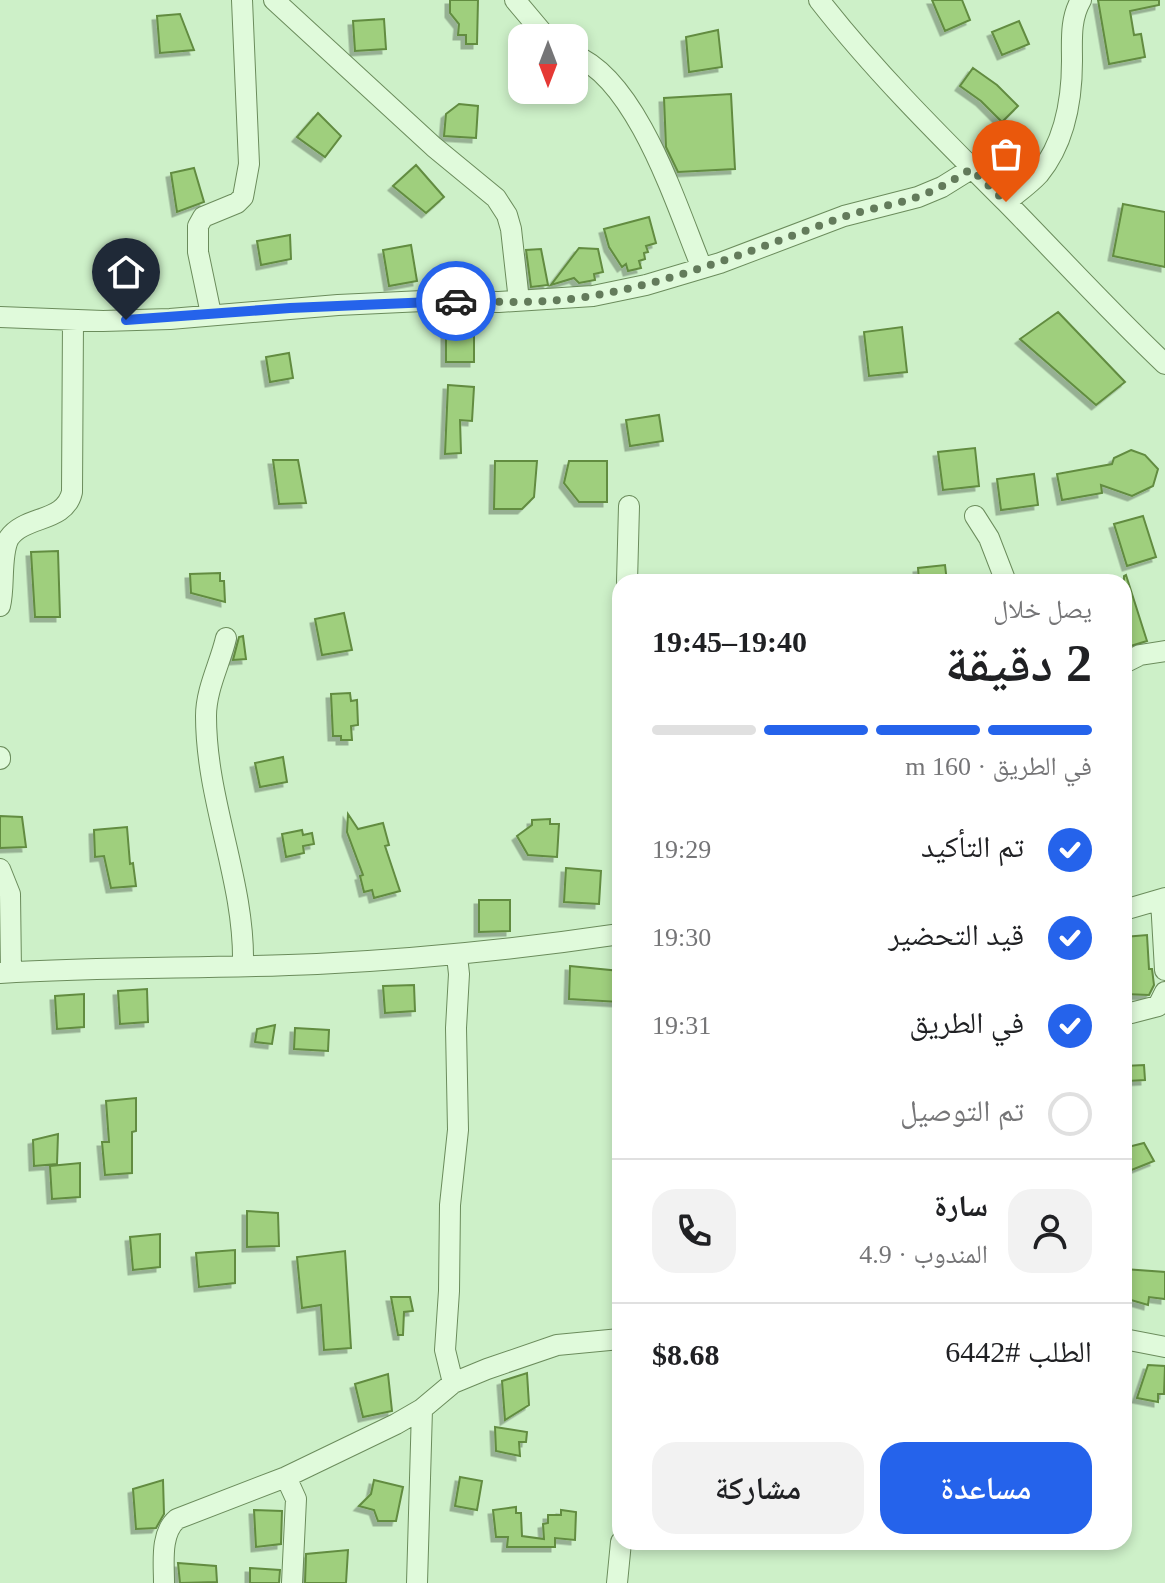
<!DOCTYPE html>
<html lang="ar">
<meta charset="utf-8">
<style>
:root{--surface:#fff;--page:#f2f2f2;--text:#202124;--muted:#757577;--line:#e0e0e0;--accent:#2563eb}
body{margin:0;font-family:"Times New Roman","Noto Naskh Arabic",serif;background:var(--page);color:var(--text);direction:rtl;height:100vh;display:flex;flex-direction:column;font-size:30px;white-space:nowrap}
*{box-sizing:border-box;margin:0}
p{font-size:26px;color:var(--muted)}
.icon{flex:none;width:44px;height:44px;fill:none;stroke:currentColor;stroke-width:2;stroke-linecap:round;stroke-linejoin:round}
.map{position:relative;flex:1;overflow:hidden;direction:ltr}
.panel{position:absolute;left:612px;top:574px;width:520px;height:976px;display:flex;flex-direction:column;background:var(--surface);border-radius:24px;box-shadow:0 4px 12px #0003;direction:rtl}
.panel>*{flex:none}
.needle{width:52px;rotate:180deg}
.tools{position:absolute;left:508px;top:24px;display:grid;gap:16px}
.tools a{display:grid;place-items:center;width:80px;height:80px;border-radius:16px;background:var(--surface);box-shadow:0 4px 12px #0003;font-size:40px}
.pin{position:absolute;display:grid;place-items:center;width:68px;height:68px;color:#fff;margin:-82px -34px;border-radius:50% 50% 50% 0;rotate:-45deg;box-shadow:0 0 8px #0007}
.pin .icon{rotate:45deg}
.courier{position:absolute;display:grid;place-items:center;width:80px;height:80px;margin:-40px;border:6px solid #2563eb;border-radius:50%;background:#fff;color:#222;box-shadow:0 2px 10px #0007}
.summary em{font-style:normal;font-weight:600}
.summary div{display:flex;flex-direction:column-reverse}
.summary{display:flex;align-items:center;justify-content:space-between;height:136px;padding:0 40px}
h1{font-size:52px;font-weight:600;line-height:60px}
.bar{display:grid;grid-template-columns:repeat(4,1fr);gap:12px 8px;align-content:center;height:96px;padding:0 40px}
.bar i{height:10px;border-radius:6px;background:var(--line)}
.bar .current{background:var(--accent)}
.bar p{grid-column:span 4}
.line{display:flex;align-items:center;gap:20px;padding:0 40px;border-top:2px solid var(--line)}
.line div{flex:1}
.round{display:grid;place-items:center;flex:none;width:84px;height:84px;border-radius:24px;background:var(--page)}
ol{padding:0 40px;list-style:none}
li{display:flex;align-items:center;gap:24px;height:88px}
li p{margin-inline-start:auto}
li .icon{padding:8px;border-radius:50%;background:var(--accent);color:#fff;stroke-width:4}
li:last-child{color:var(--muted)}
li i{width:44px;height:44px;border:4px solid var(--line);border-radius:50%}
.cta{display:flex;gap:16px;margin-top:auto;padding:16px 40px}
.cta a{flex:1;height:92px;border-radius:24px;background:var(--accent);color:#fff;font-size:32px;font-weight:600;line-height:92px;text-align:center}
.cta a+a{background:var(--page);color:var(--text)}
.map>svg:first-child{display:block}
.building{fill:#9fcf7d;stroke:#628c41;stroke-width:2;filter:url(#shadow)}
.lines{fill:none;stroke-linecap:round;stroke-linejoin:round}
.minor-casing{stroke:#6b8c5c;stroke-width:22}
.minor{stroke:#e0fadb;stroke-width:20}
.done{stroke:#637b5b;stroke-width:8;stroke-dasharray:0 14.4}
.route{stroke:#2563eb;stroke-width:10}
</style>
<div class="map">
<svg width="1165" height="1583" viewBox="0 0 1165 1583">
<defs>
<filter id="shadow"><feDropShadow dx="-4.5" dy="4.5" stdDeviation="0" flood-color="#0004"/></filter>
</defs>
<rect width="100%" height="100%" fill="#cdf0c8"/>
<path class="building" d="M450,0H478L477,44H466V35H458L459,24L450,13Z
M932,0H962L970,20L945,31Z
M1098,0H1159V5L1130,11L1134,35L1141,34L1145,57L1109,64Z
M180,14L194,50L160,53L157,16Z
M384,19L386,49L355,51L353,21Z
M1019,21L1029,44L1002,55L992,32Z
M718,30L722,67L689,72L686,37Z
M973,68L997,85L1018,106L1002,122L981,101L960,86Z
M731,94L735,169L678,172L666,147L664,98Z
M459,104L478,106L476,138L444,136L446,114Z
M318,113L341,136L325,157L297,137Z
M416,165L444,197L426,213L393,186Z
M194,168L204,202L177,212L171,173Z
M1123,204L1165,212V267L1113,256Z
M649,217L656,243L646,246L648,252L644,253L645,259L639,261L641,268L628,271L626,264L622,267L609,247L604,229Z
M290,235L291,259L261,265L257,241Z
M411,245L417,281L389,286L383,250Z
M579,248L598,249L603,272L594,274L595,280L579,283L574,278L551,285Z
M541,249L548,285L531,287L526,250Z
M1058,312L1125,382L1096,405L1020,339Z
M902,327L907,372L869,376L864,332Z
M446,328H474V362H446Z
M289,353L293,378L270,382L266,357Z
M448,385L474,387L472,421L460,420L461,453L445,454Z
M659,415L663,441L630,446L626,420Z
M975,448L979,486L943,490L938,452Z
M1131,450L1145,455L1158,469L1153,486L1132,496L1101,485L1102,493L1062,500L1057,474L1112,464L1114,458Z
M273,460H298L306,503L279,504Z
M495,461H537L534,497L522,509H494Z
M569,461H607V502H579L564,483Z
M1034,474L1038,505L1001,510L997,479Z
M1143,516L1156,557L1127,566L1114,524Z
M58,551L60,617H35L31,552Z
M945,565L947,582H919L918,568Z
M220,573V581H224L225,602L191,593L190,574Z
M1126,575L1147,641L1124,648V576Z
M344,613L352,650L322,655L315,619Z
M243,636L246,659L233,660L239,637Z
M350,693L351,701L357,700L358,725L351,726L352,740H341V736H333L331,694Z
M283,757L287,782L260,787L255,763Z
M348,814L358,829L383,823L389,845L385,846L400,891L374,898L372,890L364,892L360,876L363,875L347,832Z
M0,816L22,817L26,847L0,848Z
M550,819V824H559L557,857L528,855L517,836L532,825V820Z
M127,827L130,864L133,863L136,886L111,888L104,856L95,857L94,830Z
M302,830L303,835L312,833L314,844L303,846L304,853L286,857L282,834Z
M566,868L601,871L599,904L564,902Z
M479,900H510V931L479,932Z
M1147,935L1149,969H1152L1154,985L1149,995L1124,994V937Z
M570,966L620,971L619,1002L569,999Z
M414,985L415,1011L385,1013L383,986Z
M147,989L148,1022L120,1024L118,991Z
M84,994V1027L57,1029L55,996Z
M275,1025L272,1044L255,1042L257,1029Z
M295,1028L329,1030L328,1051L294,1049Z
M1144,1065L1145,1080L1128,1081V1077H1124V1066Z
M136,1098V1131L132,1132V1173L105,1175L102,1142H109L106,1101Z
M58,1134L57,1164L34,1166L33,1140Z
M1144,1143L1154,1161L1124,1173V1148Z
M80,1163V1197L52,1199L50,1166Z
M247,1211L278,1213L279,1246L247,1247Z
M160,1234V1267L133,1270L130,1237Z
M235,1250V1283L199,1287L196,1253Z
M345,1251L351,1348L324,1350L321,1305L302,1308L297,1257Z
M1124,1269L1165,1272V1299L1149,1297L1148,1305L1124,1298Z
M391,1297H410L413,1311L404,1312L403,1335H398Z
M1148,1365L1165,1366L1164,1394H1158V1402L1137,1398Z
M527,1373L529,1405L505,1420L502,1381Z
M388,1374L392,1411L363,1417L355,1384Z
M495,1427L527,1432L526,1442H519L520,1456L496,1451Z
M460,1477L482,1481L477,1510L455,1506Z
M163,1480L164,1514L156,1528L136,1529L133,1489Z
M374,1480L403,1487L396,1521H378L374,1510L359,1506L371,1494Z
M516,1507V1513H521L522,1536L544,1539L543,1524L548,1523V1515H561V1510L576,1512L575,1540L555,1538V1547H507L508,1537H496L493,1510Z
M254,1510L282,1511L281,1544L256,1547Z
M348,1550L346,1583H305L306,1554Z
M178,1563L216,1566L217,1582L180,1583Z
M250,1568L280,1570L279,1583H250Z"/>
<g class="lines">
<g class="minor-casing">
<path id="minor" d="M274,0L434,147L496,198L507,215L511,229L519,301
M515,0L547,38
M819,0C876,73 941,137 1006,202C1059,256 1110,312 1165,364
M574,55C638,80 677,208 702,268
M1006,202C1017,193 1030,184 1039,174C1065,142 1072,101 1072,61C1072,40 1070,19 1081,0
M211,314L198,252V226L203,217L237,203L243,197L249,164L242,0
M0,317L103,321L170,319L338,305L423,301L499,302L593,296L646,285L720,263L844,216L918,197L942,187L971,169
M975,516L989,538L1006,582
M627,582L629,506
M0,606C5,587 0,554 9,538C25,515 65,523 72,492L73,320
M226,638C220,664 206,689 206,716C206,802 245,881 243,965
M1124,663L1140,655L1165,651
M0,757V759
M0,869L10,894L11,972
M1161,900L1165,970
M1124,910L1165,898
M0,973C106,966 211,969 317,964C419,959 519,949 620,934
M1124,1010L1131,1013L1158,1006L1165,992
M1124,1339L1165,1347
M453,1383L445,1350L449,1291L450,1205L458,1130L456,1028L459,974L457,956
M286,1477L296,1499L292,1583
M164,1583C164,1563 160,1533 177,1519L286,1477L396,1424L422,1409L453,1383L487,1369L557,1345L620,1339
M417,1583L422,1409
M617,1583L621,1542"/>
</g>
<use href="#minor" class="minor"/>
</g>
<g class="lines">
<path class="done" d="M456,301C502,302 551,304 597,295C681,280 760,247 840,218C865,209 892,206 917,197C937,190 954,180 971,169L1006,202"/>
<path class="route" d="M126,320L290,308L456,301"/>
</g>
</svg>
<div class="tools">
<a><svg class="needle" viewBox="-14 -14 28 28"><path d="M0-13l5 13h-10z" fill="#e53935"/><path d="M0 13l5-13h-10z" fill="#757577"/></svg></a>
</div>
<div class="pin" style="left:1006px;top:202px;background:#ea580c"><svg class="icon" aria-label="bag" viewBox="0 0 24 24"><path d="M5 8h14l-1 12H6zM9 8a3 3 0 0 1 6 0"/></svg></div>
<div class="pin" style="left:126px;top:320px;background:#1f2937"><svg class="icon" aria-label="home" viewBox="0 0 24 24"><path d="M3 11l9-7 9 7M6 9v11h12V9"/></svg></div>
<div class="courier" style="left:456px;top:301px"><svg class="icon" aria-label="car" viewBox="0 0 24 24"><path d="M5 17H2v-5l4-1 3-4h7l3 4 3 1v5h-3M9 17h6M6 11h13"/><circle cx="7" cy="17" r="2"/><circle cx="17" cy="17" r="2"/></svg></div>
<section class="panel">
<div class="summary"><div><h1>2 دقيقة</h1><p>يصل خلال</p></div><em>19:40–19:45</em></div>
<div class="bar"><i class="current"></i><i class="current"></i><i class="current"></i><i></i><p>في الطريق · 160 m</p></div>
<ol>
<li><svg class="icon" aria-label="check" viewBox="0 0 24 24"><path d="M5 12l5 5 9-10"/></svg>تم التأكيد<p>19:29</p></li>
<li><svg class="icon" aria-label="check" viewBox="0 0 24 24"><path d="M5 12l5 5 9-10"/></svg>قيد التحضير<p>19:30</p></li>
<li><svg class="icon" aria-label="check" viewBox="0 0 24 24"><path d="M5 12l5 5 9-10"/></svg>في الطريق<p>19:31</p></li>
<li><i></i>تم التوصيل</li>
</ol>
<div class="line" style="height:144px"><a class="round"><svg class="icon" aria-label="person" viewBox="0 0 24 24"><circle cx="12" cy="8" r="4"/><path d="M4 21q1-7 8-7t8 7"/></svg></a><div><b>سارة</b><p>المندوب · 4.9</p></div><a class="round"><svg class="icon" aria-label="phone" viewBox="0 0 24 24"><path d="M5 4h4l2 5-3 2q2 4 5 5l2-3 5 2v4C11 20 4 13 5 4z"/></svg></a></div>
<div class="line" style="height:104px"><div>الطلب #6442</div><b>$8.68</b></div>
<div class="cta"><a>مساعدة</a><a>مشاركة</a></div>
</section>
</div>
